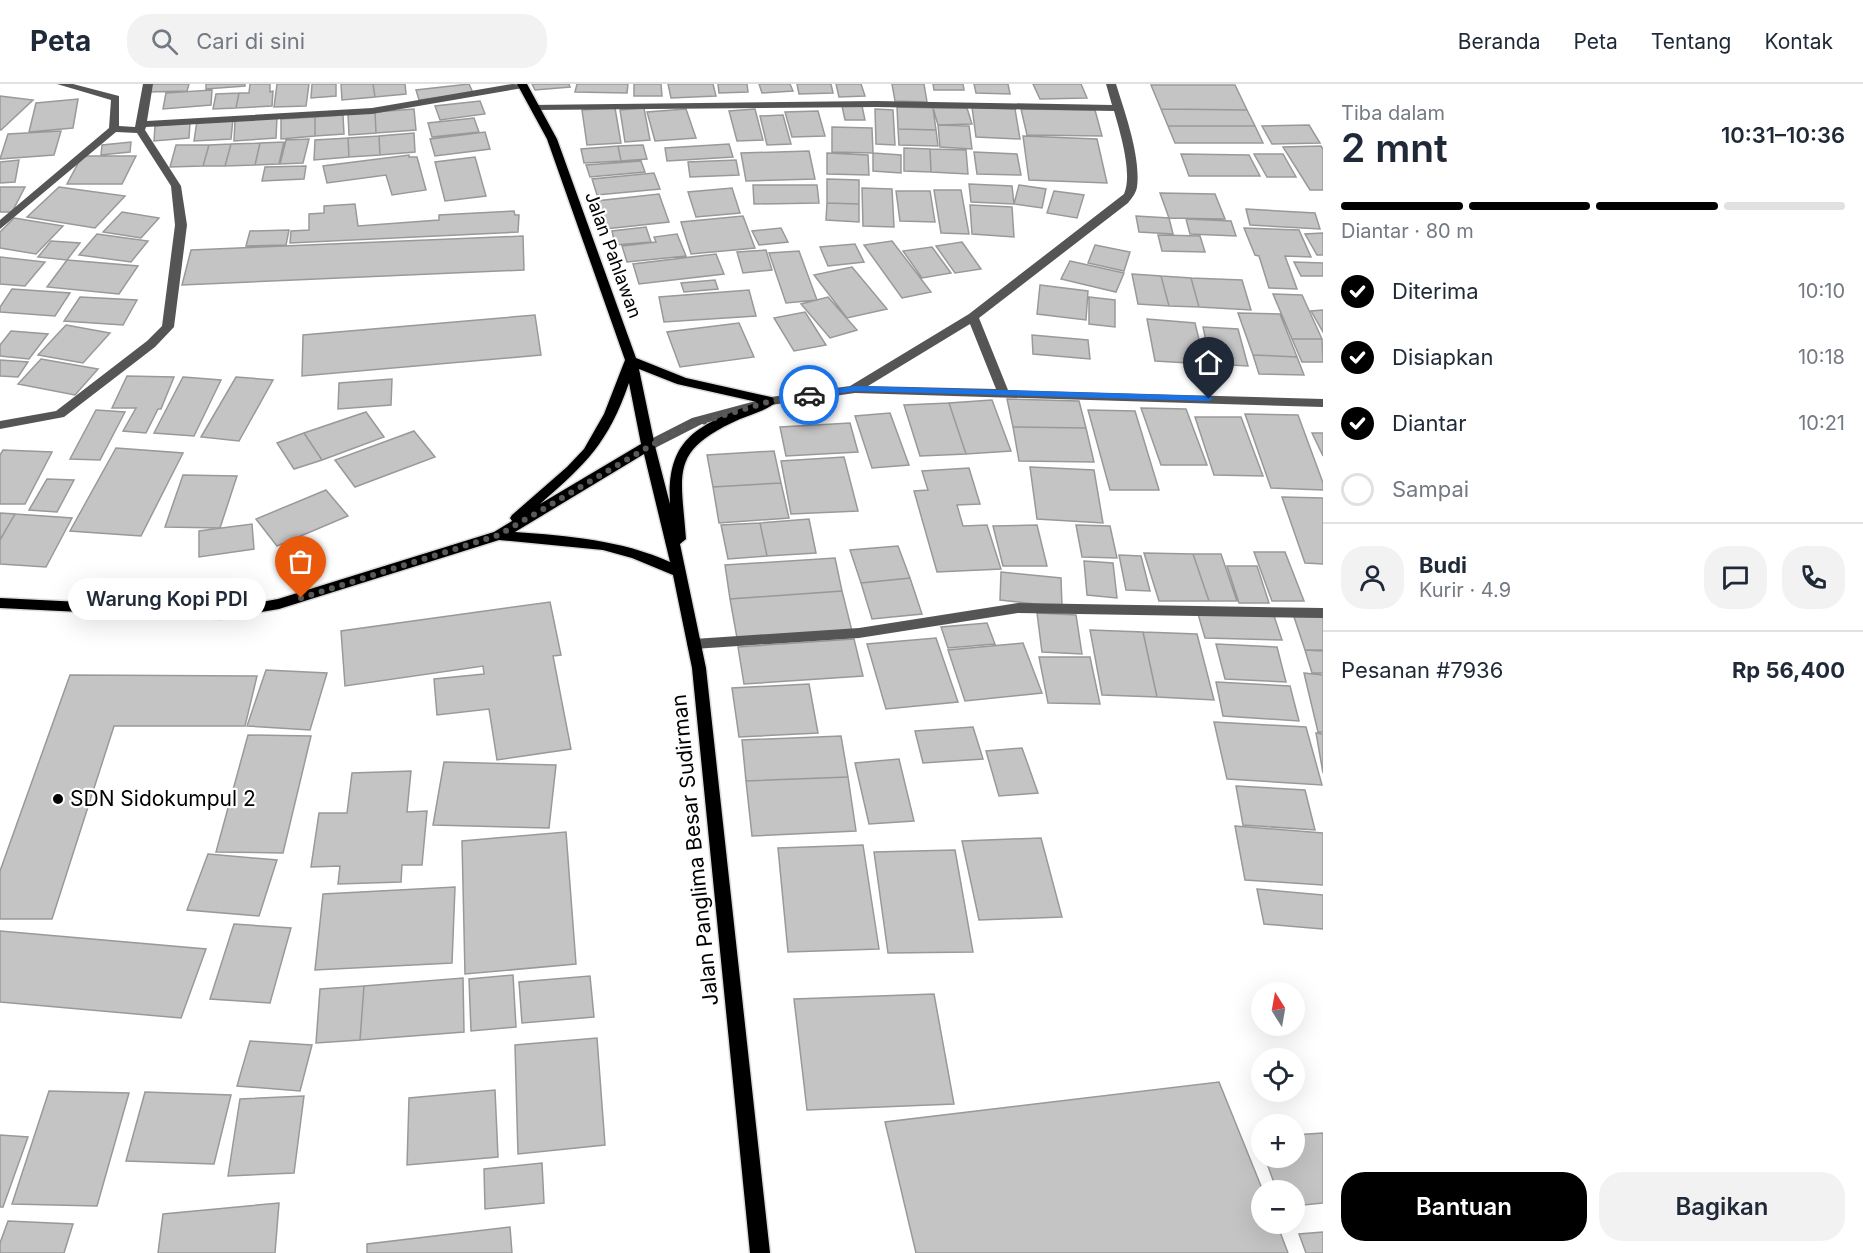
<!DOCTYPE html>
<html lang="id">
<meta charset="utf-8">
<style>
:root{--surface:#fff;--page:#f2f2f3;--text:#1f2937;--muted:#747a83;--line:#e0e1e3;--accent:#000}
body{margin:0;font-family:Inter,sans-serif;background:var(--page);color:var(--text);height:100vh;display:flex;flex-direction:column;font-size:22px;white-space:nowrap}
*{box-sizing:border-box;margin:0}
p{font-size:20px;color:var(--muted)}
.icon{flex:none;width:33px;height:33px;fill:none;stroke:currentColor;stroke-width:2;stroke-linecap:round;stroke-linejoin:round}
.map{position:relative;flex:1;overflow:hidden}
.side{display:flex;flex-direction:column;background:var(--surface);width:540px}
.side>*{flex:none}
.needle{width:39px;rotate:349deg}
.buttons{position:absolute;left:1251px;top:898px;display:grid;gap:12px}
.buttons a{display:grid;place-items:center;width:54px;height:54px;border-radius:50%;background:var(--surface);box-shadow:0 6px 24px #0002;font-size:30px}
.pin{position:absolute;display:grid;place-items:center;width:51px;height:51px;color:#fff;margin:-62px -26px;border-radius:50% 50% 50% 0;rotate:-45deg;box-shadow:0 0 6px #0007}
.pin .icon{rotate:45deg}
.courier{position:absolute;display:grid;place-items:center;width:60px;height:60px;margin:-30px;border:4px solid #1a73e8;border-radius:50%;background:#fff;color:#222;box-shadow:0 2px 8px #0007}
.bubble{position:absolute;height:42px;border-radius:21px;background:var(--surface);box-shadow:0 6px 24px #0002;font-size:20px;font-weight:600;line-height:42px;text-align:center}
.head em{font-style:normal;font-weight:600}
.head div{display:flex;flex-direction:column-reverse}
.head{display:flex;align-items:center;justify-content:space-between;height:102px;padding:0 18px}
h1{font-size:39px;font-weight:600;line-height:45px}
.bar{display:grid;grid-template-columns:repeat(4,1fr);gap:9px 6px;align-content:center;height:72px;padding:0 18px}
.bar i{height:8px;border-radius:4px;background:var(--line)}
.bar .active{background:var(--accent)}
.bar p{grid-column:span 4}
.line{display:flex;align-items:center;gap:15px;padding:0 18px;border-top:2px solid var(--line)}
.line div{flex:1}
.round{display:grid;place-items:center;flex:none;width:63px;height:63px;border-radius:24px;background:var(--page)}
ol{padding:0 18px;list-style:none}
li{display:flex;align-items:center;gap:18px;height:66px}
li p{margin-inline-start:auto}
li .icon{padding:6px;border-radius:50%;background:var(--accent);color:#fff;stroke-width:4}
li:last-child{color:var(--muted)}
li i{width:33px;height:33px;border:3px solid var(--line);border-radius:50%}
.primary-button{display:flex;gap:12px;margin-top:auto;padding:12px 18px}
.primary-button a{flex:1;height:69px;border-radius:24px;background:var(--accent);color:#fff;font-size:24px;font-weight:600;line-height:69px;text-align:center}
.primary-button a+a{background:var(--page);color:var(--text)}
header{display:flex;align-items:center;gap:36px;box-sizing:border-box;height:84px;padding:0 30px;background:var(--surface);border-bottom:2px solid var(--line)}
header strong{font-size:28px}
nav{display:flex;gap:33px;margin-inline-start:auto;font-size:21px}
.search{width:420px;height:54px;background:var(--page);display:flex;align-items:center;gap:15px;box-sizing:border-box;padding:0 21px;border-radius:24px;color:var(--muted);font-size:22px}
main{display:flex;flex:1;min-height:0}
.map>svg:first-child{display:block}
.building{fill:#c4c4c4;stroke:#999;stroke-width:1.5}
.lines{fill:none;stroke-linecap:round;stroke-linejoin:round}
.major-casing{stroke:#dbdbdb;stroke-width:3}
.minor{fill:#555;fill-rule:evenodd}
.major{fill:#000;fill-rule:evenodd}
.route{fill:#1a73e8}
.done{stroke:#595959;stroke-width:6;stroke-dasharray:0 10.8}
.poi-dot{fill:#000;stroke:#fff;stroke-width:2}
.labels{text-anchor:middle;stroke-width:4.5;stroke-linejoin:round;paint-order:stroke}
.far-street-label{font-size:18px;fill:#000;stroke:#fff}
.poi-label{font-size:21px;fill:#000;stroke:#fff;text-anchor:start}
.street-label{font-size:21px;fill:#000;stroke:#fff}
</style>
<header>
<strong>Peta</strong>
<div class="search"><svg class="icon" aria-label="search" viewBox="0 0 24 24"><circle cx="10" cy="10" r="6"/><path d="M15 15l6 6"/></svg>Cari di sini</div>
<nav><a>Beranda</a><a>Peta</a><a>Tentang</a><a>Kontak</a></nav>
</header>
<main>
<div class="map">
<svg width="1323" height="1169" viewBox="0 0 1323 1169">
<rect width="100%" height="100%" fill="#fff"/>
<path class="building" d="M152,0H189L187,7L149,8Z
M206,0H245V2L206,5Z
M250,0H270V8L273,7L272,22L236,24L239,9H249Z
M277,0H309L306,22L274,23Z
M312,0H336V12L311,14Z
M341,0H373L375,13L342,16Z
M373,0H405L406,10L375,13Z
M469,0L473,9L419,16L416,6Z
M532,0H569L570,3L535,6Z
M577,0H628L627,9L575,8Z
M634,0H661L662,12H634Z
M668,0H713L716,12L671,14Z
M718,0H747L748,8L719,9Z
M759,0H790L793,7L762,9Z
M797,0H831L833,9L799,10Z
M836,0H861L865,12L839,13Z
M892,0H924L927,18L895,17Z
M933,0H963L964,6H934Z
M974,0H1008L1010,10L976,9Z
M1033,0H1081L1087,14L1040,15Z
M1151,1H1235L1247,26L1161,25Z
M212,6L211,21L163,25L166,9Z
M239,9L236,24L213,25L216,10Z
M0,12L33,16L1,46H0Z
M78,15L73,44L29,48L36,19Z
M480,17L485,30L440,36L435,22Z
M842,22H862L865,36H845Z
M897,23L933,24L936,46L898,45Z
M972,23L1015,25L1020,55L976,53Z
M615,24L621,59L587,61L582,26Z
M644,24L650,56L625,58L620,26Z
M933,24H967L972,40L938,41Z
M414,25L416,46L376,49L375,28Z
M686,25L696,54L655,57L647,28Z
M755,25L763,56L737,57L729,27Z
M875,25L893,26L895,61L876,60Z
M1021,25L1095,26L1102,52L1027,51Z
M1161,25L1247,26L1255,42H1168Z
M818,27L825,52L792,53L785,28Z
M375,28L376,49L349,51L348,30Z
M343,31L344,50L315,52V33Z
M783,31L791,60L767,61L760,32Z
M277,33L276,54L234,57L235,36Z
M315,33V52L281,55V35Z
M474,34L479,48L432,53L428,39Z
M233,35L231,55L194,57L197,37Z
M190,39L189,54L154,57L155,42Z
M938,41L969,42L972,65L940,63Z
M1309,41L1320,59L1272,60L1262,42Z
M1168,42H1255L1263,59H1175Z
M832,43L872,44L873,69L832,68Z
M898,45L936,46L938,62L899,61Z
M61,47L54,71L0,75L8,50Z
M485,48L490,65L435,72L430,55Z
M414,49L415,68L380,71L379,52Z
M379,52L380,71L349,73L348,54Z
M1023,52L1097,55L1107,99L1029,96Z
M348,54L349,73L314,76L315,56Z
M309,55L303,79L280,80L286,56Z
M131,58L130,68L101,71L102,61Z
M284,58L279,80L255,81L260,59Z
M260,59L255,81L225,82L231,60Z
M231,60L225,82H203L209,61Z
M729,60L733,73L667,77L665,64Z
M176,61H209L203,82L170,83Z
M643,61L647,75L621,77L618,62Z
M618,62L621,77L584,79L581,65Z
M1321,62L1323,65V106H1310L1283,63Z
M904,64L930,65L931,88L904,87Z
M930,65L966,66L968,90L931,88Z
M809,67L815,95L746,97L741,69Z
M974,68L1017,70L1021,91L977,90Z
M827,69L868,71L869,91L827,90Z
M873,69L901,71V89L873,87Z
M1181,70L1249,71L1260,92H1189Z
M1254,70H1283L1296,93H1267Z
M409,71V73H417L426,106L392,111L386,91L327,99L323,82Z
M82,72H136L122,100H67Z
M475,73L486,112L445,117L435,78Z
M19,76L15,98L0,99V78Z
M736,76L739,91L690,93L688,78Z
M641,77L645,88L590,93L586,81Z
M306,82L304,95L262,97L265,83Z
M654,89L660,105L597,111L592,95Z
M827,95L859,96V120L827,119Z
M969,100L1012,102L1014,120L971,118Z
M753,101H817L819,119L754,120Z
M1019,101L1046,105L1042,124L1014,120Z
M0,103H25L12,128H0Z
M59,103L125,112L95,144L27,133Z
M732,104L740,129L696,133L688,108Z
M862,104L892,105L894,143L863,142Z
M934,106H961L969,150L941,149Z
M896,107H930L935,138L900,137Z
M1054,107L1084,111L1077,134L1047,129Z
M1160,109L1215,110L1225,135L1169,134Z
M659,110L669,138L605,145L596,117Z
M827,119L859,120V138L826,136Z
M355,120L358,142L439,136V131L514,127L515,131H519L518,148L290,159L291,147L309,146V130L324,129V122Z
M970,121L1012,123L1014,153L972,150Z
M1246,125L1315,129L1320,145L1250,141Z
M122,128L159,134L141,154L103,148Z
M743,132L755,164L691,170L681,138Z
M1136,132L1169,134L1173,150L1139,148Z
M14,134L63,142L36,170L0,164V148Z
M1186,135L1231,137L1236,152L1190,150Z
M646,143L651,158L615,161L612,147Z
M781,144L788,158L759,161L752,147Z
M1244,144L1299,146L1311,173L1285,172L1297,205L1269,204L1259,172L1255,171Z
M289,146L286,161L246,162L250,147Z
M1323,149V171H1317L1305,150Z
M97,150L148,157L131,178L79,171Z
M677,150L686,172L627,178L622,162L656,158L654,153Z
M1158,151L1200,152L1205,168L1162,167Z
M523,152L524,186L182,201L191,166Z
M51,157L80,159L67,176L38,173Z
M892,157L931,208L902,214L864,161Z
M962,158L981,185L955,189L936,162Z
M855,160L864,178L828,182L820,163Z
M1095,161L1130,168L1124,187L1088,179Z
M932,163L951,189L922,194L903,167Z
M766,166L772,186L743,189L737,168Z
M799,167L817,216L786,219L769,169Z
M716,170L724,190L639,200L633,180Z
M0,173L45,178L25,202L0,200Z
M67,176L138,182L119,210L47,203Z
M1070,177L1124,189L1116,208L1061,195Z
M1294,178L1323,179V192H1301Z
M852,183L887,225L847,234L814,191Z
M1132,190L1161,192L1169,222L1138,220Z
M1161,192L1191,194L1199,223L1169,222Z
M1191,194L1242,196L1251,226L1199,223Z
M715,196L718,205L684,208L681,199Z
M1040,201L1088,207L1086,236L1037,230Z
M12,205L70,209L55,232L0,228V223Z
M749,206L756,232L664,238L659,213Z
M1273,210L1302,211L1322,255H1292Z
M80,213L137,216L123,241L64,237Z
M828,213L857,246L830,254L801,220Z
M1089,213L1115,216V243L1089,240Z
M1323,226V248L1311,227Z
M805,228L826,261L794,267L774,234Z
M1238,229L1280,230L1297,273L1253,271Z
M535,231L541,271L302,292L303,251Z
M1147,235L1195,239L1205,280L1155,277Z
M739,239L754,273L680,283L667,248Z
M66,241L110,249L83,279L38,271Z
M1203,243L1238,245L1248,282L1211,280Z
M11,247L48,250L29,275L0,272V261Z
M1032,251L1088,256L1090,275L1033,270Z
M1292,255H1322L1323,278H1302Z
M1253,271L1297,273L1304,291L1259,290Z
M41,275L98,285L75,311L18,300Z
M0,276L28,278L18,293L0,292Z
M127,292L174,293L161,325H158L146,349L123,347L136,324H112Z
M183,293L221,296L194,352L154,349Z
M236,293L273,296L239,357L201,353Z
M392,295L391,321L338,325L339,299Z
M1007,315L1079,317L1086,344L1013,343Z
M992,316L1011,367L966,370L949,319Z
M949,319L966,370L920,372L904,321Z
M1141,324L1186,325L1207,381H1161Z
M96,326L125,328L100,376L70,375Z
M1088,326L1135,327L1159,406H1110Z
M366,328L384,353L322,376L304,349Z
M890,329L909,381L872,384L855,332Z
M1245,330L1298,331L1323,399V406L1271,404Z
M1195,333H1241L1263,392L1214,391Z
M850,339L858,368L786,372L780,343Z
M1013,343L1086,344L1094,378L1019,377Z
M414,347L435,373L355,403L335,376Z
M304,349L322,376L294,385L277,359Z
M1312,349H1323V372Z
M116,364L183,369L141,452L70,447Z
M3,366L52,368L25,420H0V371Z
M774,367L781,399L713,403L707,371Z
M844,373L858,427L791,430L781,377Z
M1030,383L1094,386L1103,439L1037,435Z
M969,384L980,420L957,421L963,442L987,441L1001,485L937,488L914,407L928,406L922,387Z
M183,391L237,392L220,444L165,443Z
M47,395L74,396L57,428L29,426Z
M781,399L789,434L719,439L713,403Z
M326,406L348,432L277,462L256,435Z
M1282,413L1323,414V480L1305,479Z
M0,429L15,430L0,456Z
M15,430L72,434L46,483L0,480V456Z
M809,435L816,469L767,472L760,439Z
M760,439L767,472L728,475L721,441Z
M252,440L254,465L199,473V447Z
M1037,441L1047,482H1003L993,442Z
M1076,441L1110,442L1117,474L1082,473Z
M898,462L910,494L861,499L850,466Z
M1254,468H1285L1304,517H1272Z
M1144,469L1193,470L1209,517H1159Z
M1193,470H1221L1237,517H1209Z
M1119,471L1141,472L1150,507L1126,506Z
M835,474L842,507L730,515L725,481Z
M1084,477L1113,479L1117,514L1087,511Z
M1227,482H1257L1269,519H1239Z
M1001,488L1061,494L1062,523L1000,516Z
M910,494L922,530L872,535L861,499Z
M842,507L852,547L737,554L730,515Z
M550,518L561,571L553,572L571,665L497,676L489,625L437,631L434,595L484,590L483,582L345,602L341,547Z
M1037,529L1076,531L1082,570L1042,568Z
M1198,530L1274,532L1282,556L1205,554Z
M1293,530L1323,531V566H1305Z
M987,539L995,560L948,564L941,543Z
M1090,546L1143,548L1157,613L1102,611Z
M1143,548L1197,550L1214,616L1157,613Z
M936,554L958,618L886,625L867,560Z
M854,555L863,592L744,600L738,563Z
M1023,559L1042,609L965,617L948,566Z
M1216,560L1277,563L1286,598L1225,595Z
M1305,566L1323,567V589H1312Z
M1039,573H1090L1100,620L1048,619Z
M266,586L327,589L310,646L247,642Z
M1304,589L1323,591V648H1318Z
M70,591L257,592L245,642H114L52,835H0V787Z
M1216,598L1290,602L1299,637L1223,632Z
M809,600L818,649L739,653L732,604Z
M1214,638L1306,643L1322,701L1227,695Z
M973,643L983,675L923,679L915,647Z
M1316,649L1323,650V689Z
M248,651L311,652L283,769L216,768Z
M841,652L848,693L746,697L742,656Z
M1022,664L1038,709L999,712L986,667Z
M899,675L914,737L869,740L855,679Z
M444,678L556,681L549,744L433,741Z
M411,687L407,728L427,727L422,781H402L401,798L338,800L340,782L311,783L319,729H347L352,689Z
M848,693L856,747L752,752L746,697Z
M1236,702L1305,706L1315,746L1243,741Z
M1235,742L1323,749V801L1245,796Z
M566,748L576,880L465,890L462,757Z
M1041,754L1062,833L979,836L962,757Z
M863,761L879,865L788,868L778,764Z
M955,766L973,868L888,869L874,768Z
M208,770L277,776L259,832L187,826Z
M455,803L452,879L315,886L323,810Z
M1257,805L1323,811V845L1264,840Z
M234,840L291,844L270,919L210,915Z
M0,847L206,865L181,934L0,918Z
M513,891L516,943L471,947L469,895Z
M590,892L594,933L522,939L519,898Z
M463,894L464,948L360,956L364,902Z
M364,902L360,956L316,959L320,905Z
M934,910L954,1020L807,1026L794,915Z
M597,954L605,1061L518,1070L515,961Z
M250,957L312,961L300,1007L237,1002Z
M1219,998L1263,1107H1262V1140H1277L1288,1169H916L885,1038Z
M495,1006L498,1073L407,1081L409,1014Z
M49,1007L129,1009L97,1122L12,1120Z
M145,1008L231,1011L214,1080L126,1077Z
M304,1012L294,1089L228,1092L240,1015Z
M1323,1049V1119L1294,1122V1107H1277L1265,1074H1294V1051Z
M0,1051L28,1053L3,1123H0Z
M542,1079L544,1119L485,1125L484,1085Z
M279,1119L275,1169H158L163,1130Z
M8,1137L73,1140L64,1169H0V1159Z
M510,1143L512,1169H367V1160Z
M1323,1148V1169H1306L1299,1150Z"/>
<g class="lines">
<g class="major-casing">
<path id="major" d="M517,0H527L557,55L636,274L686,294L771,313L777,317C769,326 751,330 740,335C669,367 681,387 686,455L680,460L706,584L770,1169H750L692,584L673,491L632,474L603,466L499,456L279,525L221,535L0,524V514L221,525L278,515L494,448L512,437L510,434L512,431L567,383L584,365L604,330L625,276L547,55ZM639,285L677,300L757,318C701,341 666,351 670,420L655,362ZM629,299L641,360L540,420C587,379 608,359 629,299ZM644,370L670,478C621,456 569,452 515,448Z"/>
</g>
<path class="minor" d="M57,0H73L119,12V42L135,43L143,0H153L147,37L372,24L512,0L528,1L523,4L372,30L146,43L145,46L181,102L187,141L174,243L155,263L64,333L0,345V337L56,327L147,257L162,242L175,141L171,102L137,49L116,48L0,145V136L109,44L111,16Z
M1106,0H1116C1125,29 1141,73 1137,103C1136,109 1132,114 1128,119L979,234L1008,306L1323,315V323L855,309L771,321L702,340L653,365H643L641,362L643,359L692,334L771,313L850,302L969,230L1124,110C1133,90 1120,48 1114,27L876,23L535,26L531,25V21L876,17L1112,21ZM970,240L996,305L868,302Z
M1018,519L1323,524V534L1018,529L859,554L694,565L689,564L687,560L689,556L694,555L859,544Z"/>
<use href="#major" class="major"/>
</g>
<path class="route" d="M855,302L1209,312L1213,315L1209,317L855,307L809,314L805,311Z"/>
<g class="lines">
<path class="done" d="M301,514L499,451L679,345L771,317L809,311"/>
</g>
<circle class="poi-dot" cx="58" cy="715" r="6"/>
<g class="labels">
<g class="far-street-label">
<text transform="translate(613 171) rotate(70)" y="6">Jalan Pahlawan</text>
</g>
<g class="poi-label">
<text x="70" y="722">SDN Sidokumpul 2</text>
</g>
<g class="street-label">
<text transform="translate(695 766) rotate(-96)" y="7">Jalan Panglima Besar Sudirman</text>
</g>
</g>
</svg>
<div class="buttons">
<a><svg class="needle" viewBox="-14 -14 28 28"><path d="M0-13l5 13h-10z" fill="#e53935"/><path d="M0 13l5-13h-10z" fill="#747a83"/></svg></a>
<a><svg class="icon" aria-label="locate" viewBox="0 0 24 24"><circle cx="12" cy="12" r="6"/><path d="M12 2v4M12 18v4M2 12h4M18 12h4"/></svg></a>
<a>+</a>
<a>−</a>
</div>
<div class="pin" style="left:301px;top:514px;background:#ea580c"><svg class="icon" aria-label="bag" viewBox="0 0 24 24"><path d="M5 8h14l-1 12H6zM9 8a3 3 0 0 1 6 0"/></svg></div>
<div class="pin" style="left:1209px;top:315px;background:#1f2937"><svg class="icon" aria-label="home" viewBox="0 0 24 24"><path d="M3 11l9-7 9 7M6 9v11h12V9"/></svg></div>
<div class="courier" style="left:809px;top:311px"><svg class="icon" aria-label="car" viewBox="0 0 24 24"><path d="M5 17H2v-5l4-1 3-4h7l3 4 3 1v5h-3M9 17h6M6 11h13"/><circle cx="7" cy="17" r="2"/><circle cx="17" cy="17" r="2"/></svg></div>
<div class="bubble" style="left:68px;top:494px;width:198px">Warung Kopi PDI</div>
</div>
<section class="side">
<div class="head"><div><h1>2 mnt</h1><p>Tiba dalam</p></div><em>10:31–10:36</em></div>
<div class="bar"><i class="active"></i><i class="active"></i><i class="active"></i><i></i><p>Diantar · 80 m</p></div>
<ol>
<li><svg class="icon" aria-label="check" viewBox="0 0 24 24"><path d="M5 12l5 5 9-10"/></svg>Diterima<p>10:10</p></li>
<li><svg class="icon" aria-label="check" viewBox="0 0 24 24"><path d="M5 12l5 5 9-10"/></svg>Disiapkan<p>10:18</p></li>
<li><svg class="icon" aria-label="check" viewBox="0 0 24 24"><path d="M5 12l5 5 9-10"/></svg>Diantar<p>10:21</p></li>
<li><i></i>Sampai</li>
</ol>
<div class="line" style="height:108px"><a class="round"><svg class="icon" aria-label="person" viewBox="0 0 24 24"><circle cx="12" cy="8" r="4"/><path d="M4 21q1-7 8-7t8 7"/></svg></a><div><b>Budi</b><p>Kurir · 4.9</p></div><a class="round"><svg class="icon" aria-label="chat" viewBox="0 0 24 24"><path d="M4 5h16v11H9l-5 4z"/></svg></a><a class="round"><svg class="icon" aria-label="phone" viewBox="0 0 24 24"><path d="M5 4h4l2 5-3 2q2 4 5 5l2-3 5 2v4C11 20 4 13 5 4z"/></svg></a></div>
<div class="line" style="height:78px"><div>Pesanan #7936</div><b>Rp 56,400</b></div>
<div class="primary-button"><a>Bantuan</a><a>Bagikan</a></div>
</section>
</main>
